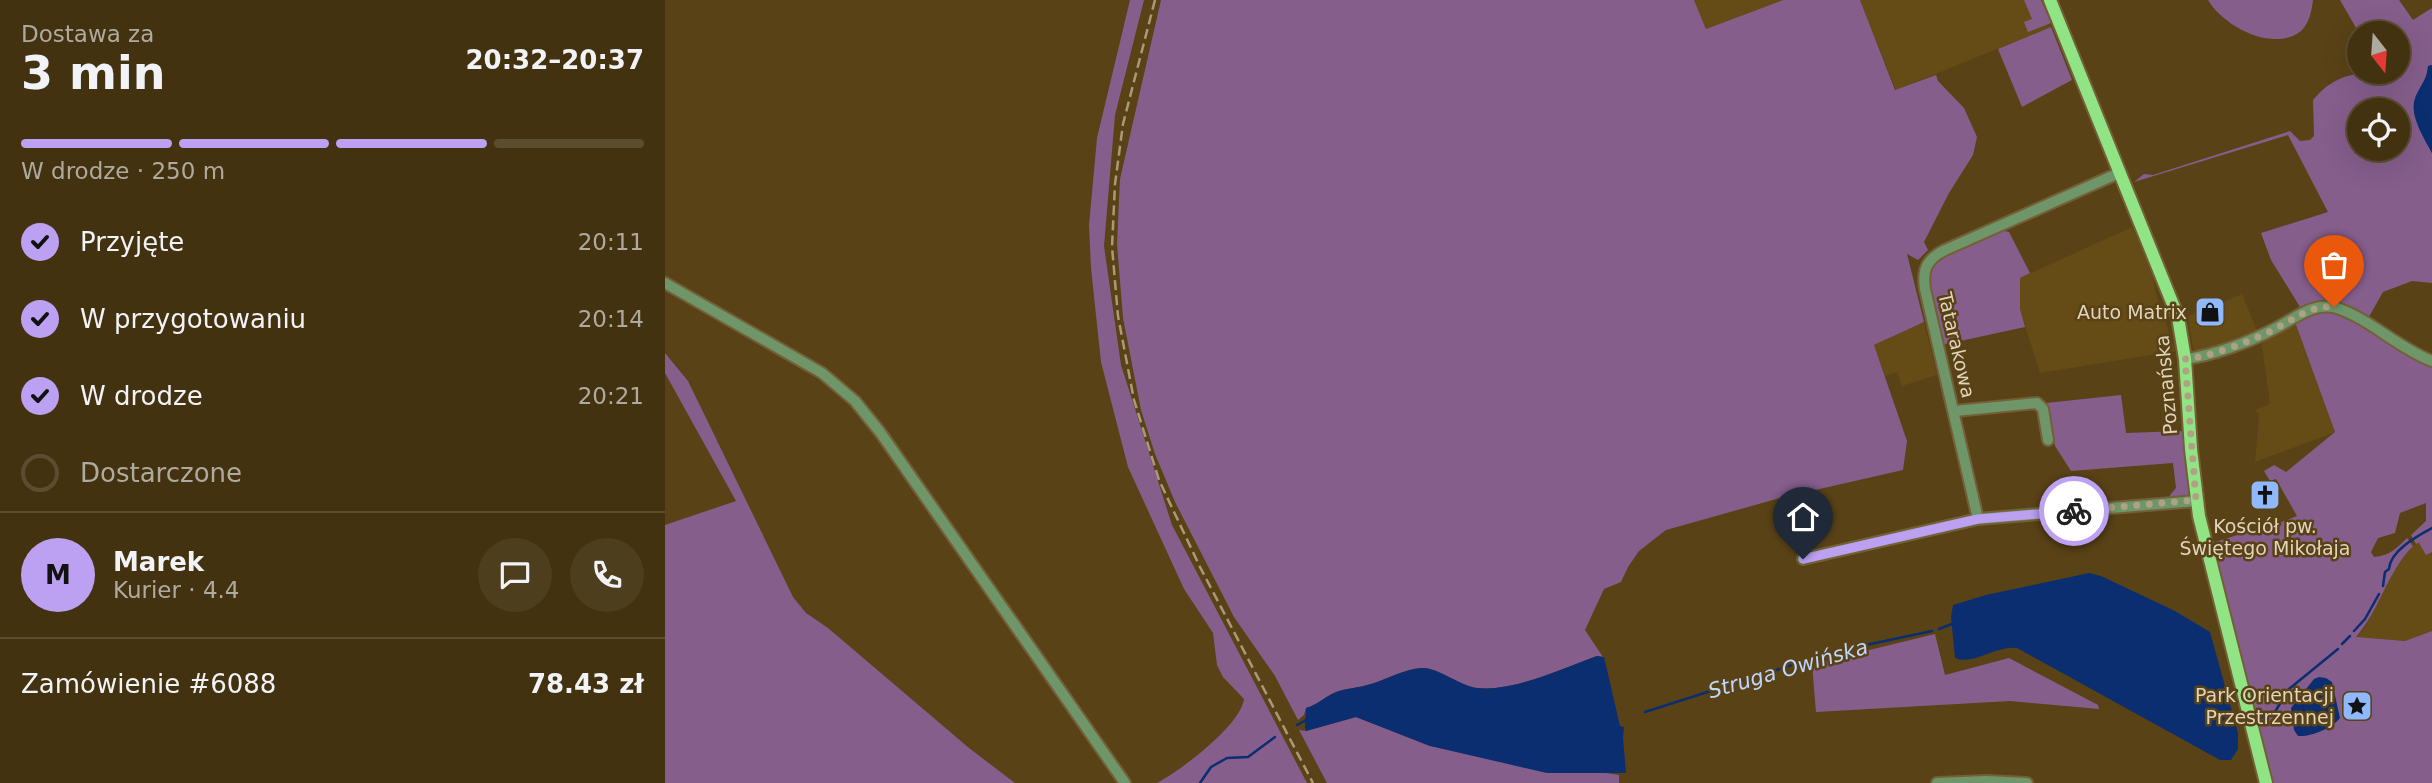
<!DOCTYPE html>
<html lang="pl">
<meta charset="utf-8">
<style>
:root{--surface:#433210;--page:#4d3e1e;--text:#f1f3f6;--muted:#afaa9f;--line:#5b4d30;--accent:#bca0f2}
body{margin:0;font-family:"DejaVu Sans",sans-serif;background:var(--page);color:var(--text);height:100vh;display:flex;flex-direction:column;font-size:26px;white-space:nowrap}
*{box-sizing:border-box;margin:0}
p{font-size:23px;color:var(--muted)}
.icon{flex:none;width:38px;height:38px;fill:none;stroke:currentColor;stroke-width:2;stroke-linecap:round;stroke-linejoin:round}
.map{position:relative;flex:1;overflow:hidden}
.details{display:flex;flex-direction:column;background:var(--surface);width:665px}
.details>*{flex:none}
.needle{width:46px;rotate:163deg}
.tools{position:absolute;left:1682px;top:21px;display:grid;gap:14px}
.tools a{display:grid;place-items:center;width:63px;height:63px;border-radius:50%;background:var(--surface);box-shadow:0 7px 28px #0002,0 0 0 2px var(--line);font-size:35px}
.pin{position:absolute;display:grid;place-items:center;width:60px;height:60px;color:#fff;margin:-72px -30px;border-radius:50% 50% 50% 0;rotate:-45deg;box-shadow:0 0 7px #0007}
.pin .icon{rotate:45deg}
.courier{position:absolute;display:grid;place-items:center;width:70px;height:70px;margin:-35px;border:5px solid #bca0f2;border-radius:50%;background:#fff;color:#222;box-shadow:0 2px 9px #0007}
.summary em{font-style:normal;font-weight:700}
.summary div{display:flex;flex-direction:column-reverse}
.summary{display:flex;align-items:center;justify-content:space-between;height:119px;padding:0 21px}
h1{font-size:46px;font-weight:700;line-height:52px}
.bar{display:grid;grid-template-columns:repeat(4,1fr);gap:10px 7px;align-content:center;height:84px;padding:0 21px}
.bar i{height:9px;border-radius:5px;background:var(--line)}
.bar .selected{background:var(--accent)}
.bar p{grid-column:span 4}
.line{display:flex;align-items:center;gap:18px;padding:0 21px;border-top:2px solid var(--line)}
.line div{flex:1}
.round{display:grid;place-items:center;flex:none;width:74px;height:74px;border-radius:37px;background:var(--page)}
ol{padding:0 21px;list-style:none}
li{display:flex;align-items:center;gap:21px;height:77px}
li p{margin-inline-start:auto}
li .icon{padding:7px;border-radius:50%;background:var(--accent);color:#111;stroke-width:4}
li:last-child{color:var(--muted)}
li i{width:38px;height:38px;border:4px solid var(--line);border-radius:50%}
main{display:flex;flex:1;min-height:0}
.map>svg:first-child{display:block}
.built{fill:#654b15}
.green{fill:#855e8c;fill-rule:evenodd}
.water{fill:#0a2e6f}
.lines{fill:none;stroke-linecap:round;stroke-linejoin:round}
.stream{stroke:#0a2e6f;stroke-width:2.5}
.minor-casing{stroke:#745f37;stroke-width:14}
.major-casing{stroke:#745f37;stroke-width:16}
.minor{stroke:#6e9668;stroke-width:10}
.major{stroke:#90e484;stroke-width:12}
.rail{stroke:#aa9979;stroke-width:2.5;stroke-dasharray:10 5;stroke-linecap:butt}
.done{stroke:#b1a183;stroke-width:7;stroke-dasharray:0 12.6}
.route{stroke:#bca0f2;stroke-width:9}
.labels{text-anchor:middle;stroke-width:5;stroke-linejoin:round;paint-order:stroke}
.poi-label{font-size:19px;fill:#e1d4bd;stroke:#594216;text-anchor:end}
.street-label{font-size:19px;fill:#e1d4bd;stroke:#594216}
.water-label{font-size:21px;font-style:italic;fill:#bfd6fd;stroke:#594216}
</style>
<main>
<section class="details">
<div class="summary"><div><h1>3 min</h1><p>Dostawa za</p></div><em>20:32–20:37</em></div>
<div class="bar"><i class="selected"></i><i class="selected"></i><i class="selected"></i><i></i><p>W drodze · 250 m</p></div>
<ol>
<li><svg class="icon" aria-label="check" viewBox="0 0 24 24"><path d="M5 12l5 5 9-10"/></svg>Przyjęte<p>20:11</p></li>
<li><svg class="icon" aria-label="check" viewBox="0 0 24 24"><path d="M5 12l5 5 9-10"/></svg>W przygotowaniu<p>20:14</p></li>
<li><svg class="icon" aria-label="check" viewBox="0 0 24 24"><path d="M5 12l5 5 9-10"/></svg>W drodze<p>20:21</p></li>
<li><i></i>Dostarczone</li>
</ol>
<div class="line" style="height:126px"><b class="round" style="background:var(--accent);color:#111">M</b><div><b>Marek</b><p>Kurier · 4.4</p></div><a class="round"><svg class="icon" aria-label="chat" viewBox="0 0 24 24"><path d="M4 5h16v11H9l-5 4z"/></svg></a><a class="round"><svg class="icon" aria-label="phone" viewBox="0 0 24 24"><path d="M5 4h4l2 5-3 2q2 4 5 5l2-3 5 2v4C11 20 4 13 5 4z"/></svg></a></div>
<div class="line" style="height:91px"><div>Zamówienie #6088</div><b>78.43 zł</b></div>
</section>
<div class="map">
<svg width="1767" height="783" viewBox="0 0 1767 783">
<rect width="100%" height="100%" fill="#594216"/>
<path class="built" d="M1029,0H1118L1041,29Z
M1195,0H1375L1386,27L1231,90Z
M1467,227L1487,272L1491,293L1510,351L1375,373L1355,310V278Z
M1577,294L1592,330L1534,352L1528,349L1523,316Z
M1259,322L1272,375L1237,386L1232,372L1220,376L1209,345Z
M1630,322L1670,432L1590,462L1594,415L1590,410L1605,404L1596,339Z
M1767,535V631L1740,641L1691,638L1700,628L1730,566L1746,547Z"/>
<path class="green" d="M465,0H479L450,115L439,246L456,365L507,525L642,783H492C515,771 576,725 579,699L558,677L552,665L548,633L519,589L463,467L436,362L426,268L424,225L432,138Z
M496,0H1029L1041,29L1118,0H1195L1230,90L1271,75L1273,81L1299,108L1312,137L1308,155L1284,193L1259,242L1263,250L1253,260L1242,254L1259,322L1209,345L1242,441L1238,470L1115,498L1001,530L974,551L963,567L956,582L939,589L920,630L938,657L932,656C898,668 849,692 812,688C795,686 772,667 757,668C739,669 723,679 706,684C694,688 680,688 669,693C658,698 653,705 641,708L639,715L633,720L610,676L569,617L510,502L490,454L476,410L458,318L452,244L455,179Z
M1359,0H1376L1386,23L1363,32L1359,22L1367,19Z
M1543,0H1648C1647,10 1644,24 1636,31C1608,53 1558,26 1543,0Z
M1675,0H1734L1748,20L1767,8V65L1763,66L1762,77L1749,113L1767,153V283L1747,281L1718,292L1701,322L1691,314L1635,307L1606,260L1596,233L1663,212L1623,135L1469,182L1479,174L1488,175L1625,131L1635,141L1645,140L1649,136L1648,100C1672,71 1697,72 1732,72V33H1694ZM1694,110H1732V149H1694Z
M1386,27L1407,80L1357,107L1333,49Z
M1336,230L1344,232L1365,273L1355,278V309L1360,327L1277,345L1263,285L1266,263L1276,256Z
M1668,310L1767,364V552L1761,555L1754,543L1758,541L1751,544L1746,535L1761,521V503L1735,513L1730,533L1713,538L1706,552L1709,557C1724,556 1732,548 1742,538L1748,546C1722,572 1715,610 1691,637L1740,641L1767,631V783H1608L1547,543L1585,531L1586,533L1590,532L1632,516L1611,479L1605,481L1599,471L1609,465L1621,472L1670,432L1630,322L1645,312Z
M0,353L23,381L128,597L141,613L163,628L304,748L350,783H0V525L71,501L0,373Z
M1456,395L1461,433L1516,431L1521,435L1525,492L1520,499H1505V495L1511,488L1508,463L1406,471L1390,446L1381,403Z
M1270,634L1280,675L1344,658L1433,705L1434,709L1345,701L1151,712L1147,664Z
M691,717L765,746L954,775V783H662L634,730L641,731Z"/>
<path class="water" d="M1767,65V153C1760,140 1746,118 1749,102C1752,88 1762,82 1763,66Z
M1424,573L1436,576L1510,611L1545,632L1573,733V749L1566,760H1555L1352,648C1331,645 1308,666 1290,658L1286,617L1288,605L1321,595Z
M932,656L939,657L955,726L959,727L958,738L961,773H882L765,746L691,717L641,731L640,728L641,708C652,705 658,698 669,693C680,688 694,688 706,684C723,679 739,669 757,668C772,667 795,686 812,688C849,692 898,668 932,656Z
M1654,677L1661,678L1667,682L1675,718C1667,728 1647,737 1633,736L1629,730L1626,708L1649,679Z"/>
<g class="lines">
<path class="stream" d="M1718,586L1720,572L1724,569C1725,551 1752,536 1767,528
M1274,629L1287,624
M1689,631L1700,619L1714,594
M1677,644L1685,636
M980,712L1168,652L1267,631
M1594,718L1608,715L1624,689L1673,649
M632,725L641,720
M535,783L546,767L562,758L583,757L610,737"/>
<g class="minor-casing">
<path id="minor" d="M0,283L157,373L190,401L215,432L460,783
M1520,359C1546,356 1584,342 1607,330C1628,320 1648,301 1672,308C1705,319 1733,348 1767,361
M1290,411L1372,403L1378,409L1383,440
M1313,519L1260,289C1257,269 1262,259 1280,250L1454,173
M1138,559L1313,519L1531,501
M1272,783L1321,781L1362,783"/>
</g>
<g class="major-casing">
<path id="major" d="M1385,0L1513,317L1520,359L1526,449L1534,516L1601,783"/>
</g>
<use href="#minor" class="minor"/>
<use href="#major" class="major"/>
<path class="rail" d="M490,0L458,124L450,184L447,247L453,316L469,400L494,480L535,567L648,783"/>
</g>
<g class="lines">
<path class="done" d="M1409,511L1531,500L1520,359C1546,357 1585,341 1608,330C1628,320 1646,304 1669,307"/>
<path class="route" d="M1138,559L1313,519L1409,511"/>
</g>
<defs>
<g id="shop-square" transform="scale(1.575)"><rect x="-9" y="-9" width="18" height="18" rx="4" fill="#90b8fd" stroke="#594216"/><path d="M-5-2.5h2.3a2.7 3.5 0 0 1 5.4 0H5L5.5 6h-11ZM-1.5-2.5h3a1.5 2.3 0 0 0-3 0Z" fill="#111"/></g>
<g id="church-square" transform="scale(1.575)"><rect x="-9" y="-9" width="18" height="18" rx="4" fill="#90b8fd" stroke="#594216"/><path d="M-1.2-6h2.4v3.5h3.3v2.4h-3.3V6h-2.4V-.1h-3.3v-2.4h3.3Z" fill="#111"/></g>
<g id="sight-square" transform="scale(1.575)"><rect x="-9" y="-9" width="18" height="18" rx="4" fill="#90b8fd" stroke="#594216"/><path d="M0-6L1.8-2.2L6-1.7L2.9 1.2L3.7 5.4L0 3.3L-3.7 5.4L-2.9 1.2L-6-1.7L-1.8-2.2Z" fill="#111"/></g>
</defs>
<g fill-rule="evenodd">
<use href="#shop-square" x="1545" y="312"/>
<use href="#church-square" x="1600" y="495"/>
<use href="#sight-square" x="1692" y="706"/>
</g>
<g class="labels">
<g class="poi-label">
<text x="1522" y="319">Auto Matrix</text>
<text x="1600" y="533" text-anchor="middle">Kościół pw.<tspan x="1600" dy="22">Świętego Mikołaja</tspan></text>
<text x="1669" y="702">Park Orientacji<tspan x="1669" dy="22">Przestrzennej</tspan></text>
</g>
<g class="street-label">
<text transform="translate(1292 345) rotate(77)" y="7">Tatarakowa</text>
<text transform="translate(1501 385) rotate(-95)" y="7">Poznańska</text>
</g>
<g class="water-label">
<text transform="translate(1123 669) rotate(-16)" y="7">Struga Owińska</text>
</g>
</g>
</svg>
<div class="tools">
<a><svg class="needle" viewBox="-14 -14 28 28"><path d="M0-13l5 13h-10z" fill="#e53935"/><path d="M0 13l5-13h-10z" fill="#afaa9f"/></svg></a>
<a><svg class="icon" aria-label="locate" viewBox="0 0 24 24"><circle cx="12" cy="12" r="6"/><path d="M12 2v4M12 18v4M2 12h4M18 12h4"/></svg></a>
</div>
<div class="pin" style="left:1669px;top:307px;background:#ea580c"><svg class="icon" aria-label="bag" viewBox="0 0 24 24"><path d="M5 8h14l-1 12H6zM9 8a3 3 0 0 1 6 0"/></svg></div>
<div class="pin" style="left:1138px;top:559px;background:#1f2937"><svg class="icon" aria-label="home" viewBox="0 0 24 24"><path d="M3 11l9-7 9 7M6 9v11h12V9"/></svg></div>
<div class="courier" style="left:1409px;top:511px"><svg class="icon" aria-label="bike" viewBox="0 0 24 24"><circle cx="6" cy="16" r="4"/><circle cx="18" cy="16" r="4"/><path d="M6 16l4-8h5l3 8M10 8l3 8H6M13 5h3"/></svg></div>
</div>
</main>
